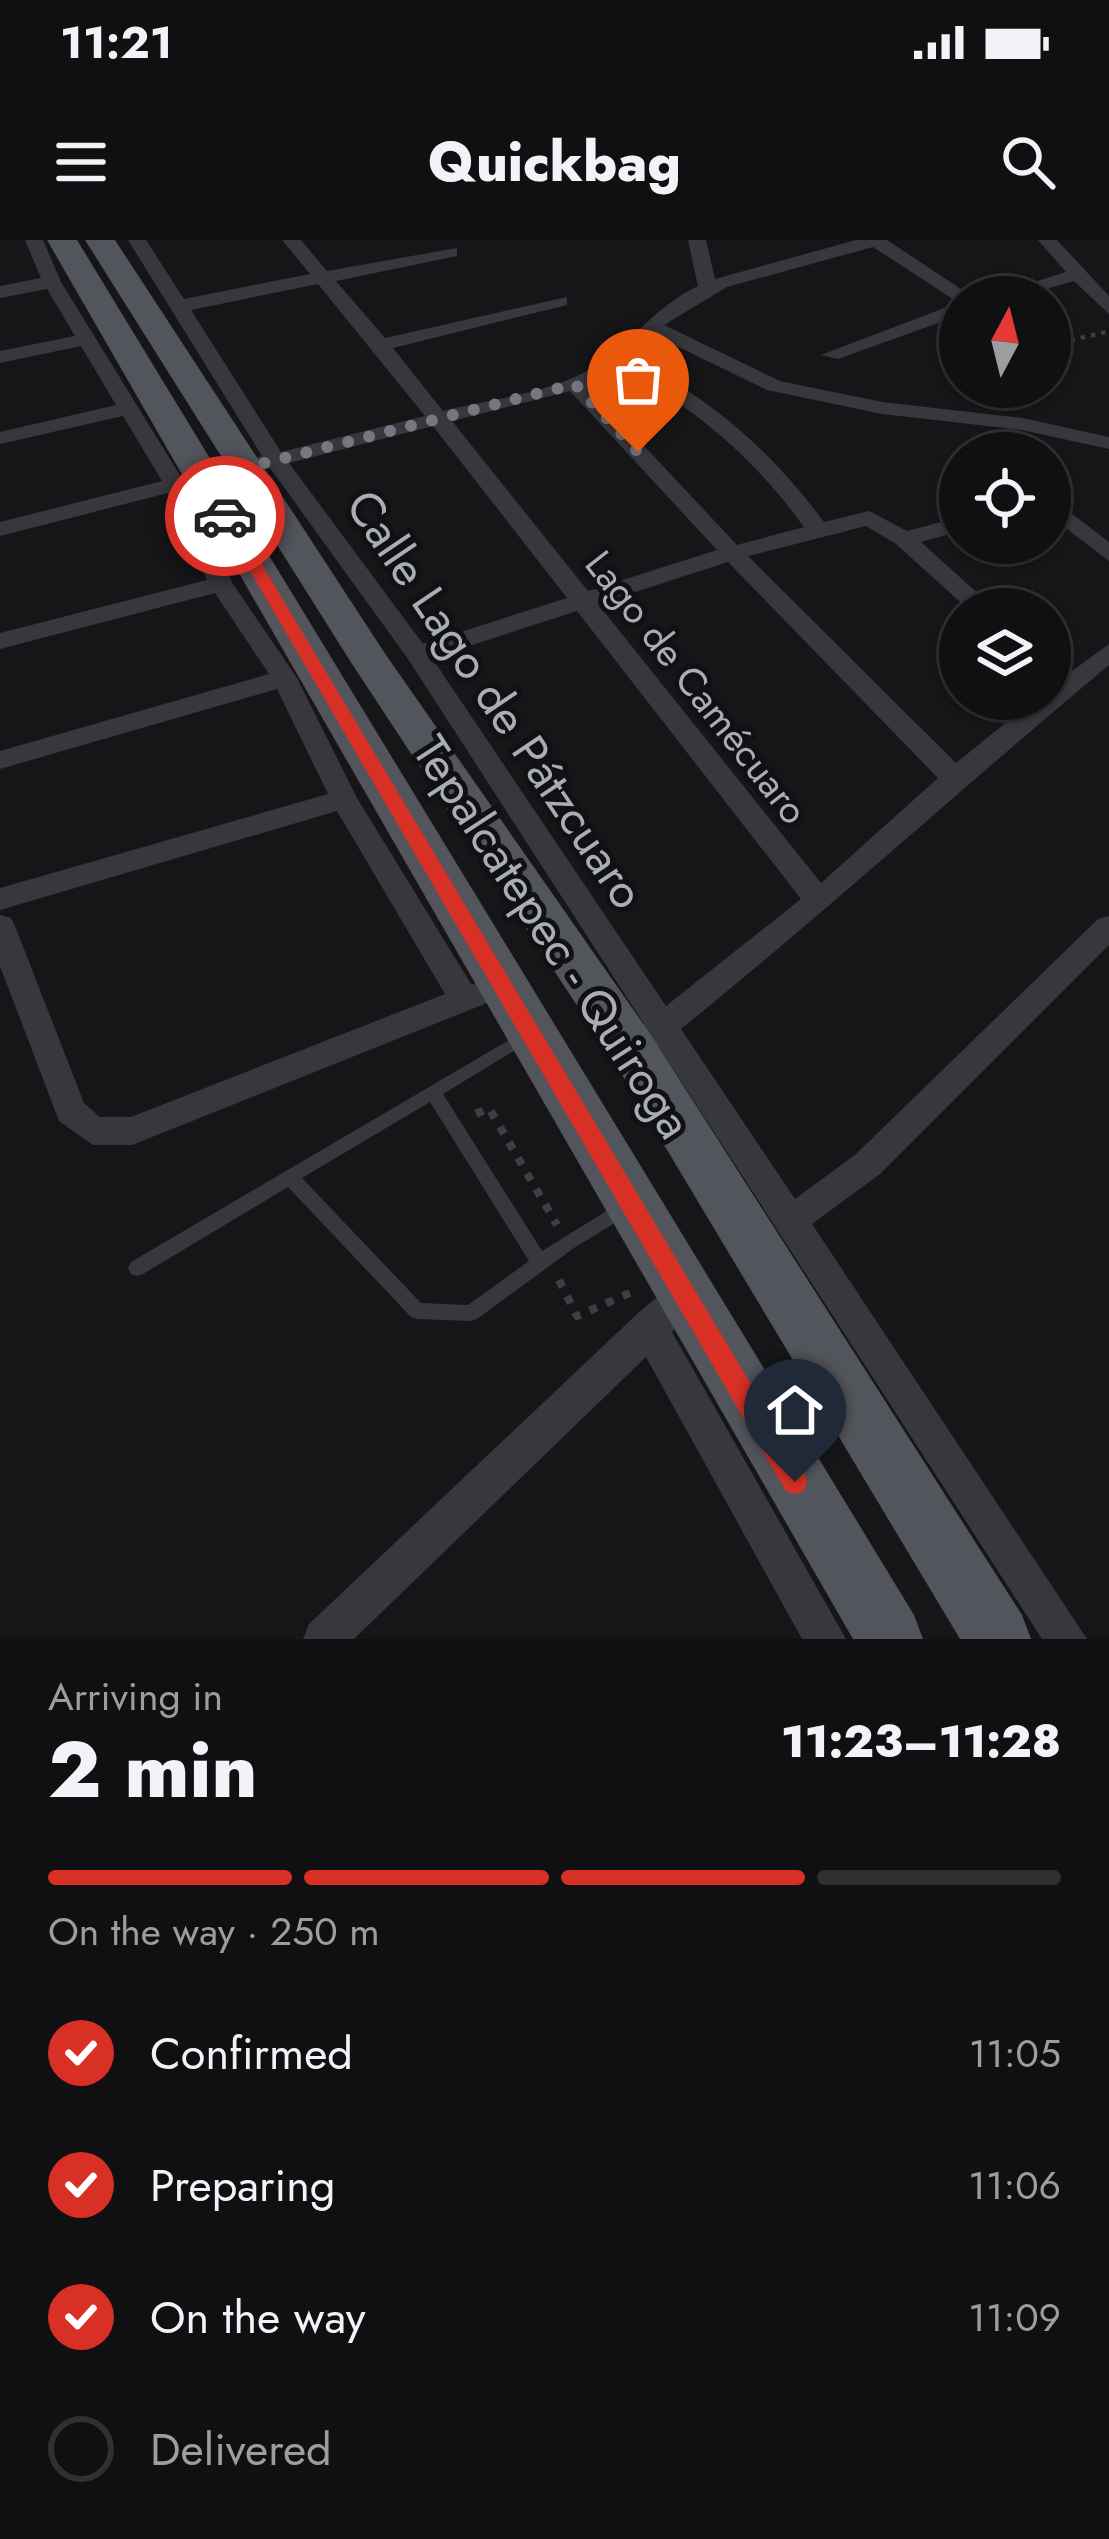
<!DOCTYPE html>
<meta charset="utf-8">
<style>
:root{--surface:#101012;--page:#1e1e20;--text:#f1f3f6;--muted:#9c9d9f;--line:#303032;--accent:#d93025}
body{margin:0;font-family:Jost,sans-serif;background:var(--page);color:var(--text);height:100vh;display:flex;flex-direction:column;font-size:45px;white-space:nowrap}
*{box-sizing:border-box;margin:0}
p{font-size:39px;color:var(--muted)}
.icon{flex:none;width:66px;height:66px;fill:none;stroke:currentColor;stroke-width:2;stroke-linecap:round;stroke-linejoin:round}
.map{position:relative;height:1399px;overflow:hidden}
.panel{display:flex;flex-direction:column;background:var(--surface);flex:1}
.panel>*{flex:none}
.needle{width:78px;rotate:7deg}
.buttons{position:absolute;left:939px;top:36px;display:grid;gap:24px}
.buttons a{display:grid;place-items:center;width:132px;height:132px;border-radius:50%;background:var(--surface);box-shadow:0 3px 9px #0004,0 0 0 3px var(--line);font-size:60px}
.pin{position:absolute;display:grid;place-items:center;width:102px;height:102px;color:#fff;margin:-123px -51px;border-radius:50% 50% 50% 0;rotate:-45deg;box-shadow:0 0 12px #0007}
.pin .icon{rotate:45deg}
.courier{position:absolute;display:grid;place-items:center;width:120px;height:120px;margin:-60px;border:9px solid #d93025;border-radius:50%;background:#fff;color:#222;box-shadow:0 3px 15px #0007}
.summary em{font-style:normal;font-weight:800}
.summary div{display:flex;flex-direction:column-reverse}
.summary{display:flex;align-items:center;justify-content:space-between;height:204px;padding:0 48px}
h1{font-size:78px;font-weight:800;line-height:90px}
.bar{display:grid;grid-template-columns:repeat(4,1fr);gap:18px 12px;align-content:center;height:144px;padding:0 48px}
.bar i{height:15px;border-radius:9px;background:var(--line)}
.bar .selected{background:var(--accent)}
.bar p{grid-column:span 4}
ol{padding:0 48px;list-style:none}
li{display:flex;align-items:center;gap:36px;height:132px}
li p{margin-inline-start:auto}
li .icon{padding:12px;border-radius:50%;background:var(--accent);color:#fff;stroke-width:4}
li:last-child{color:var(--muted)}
li i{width:66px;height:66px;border:6px solid var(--line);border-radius:50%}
.status{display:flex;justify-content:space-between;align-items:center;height:84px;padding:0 60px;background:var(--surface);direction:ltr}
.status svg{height:33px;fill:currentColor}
header{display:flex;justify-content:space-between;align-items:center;height:156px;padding:0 48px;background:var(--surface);font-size:54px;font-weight:800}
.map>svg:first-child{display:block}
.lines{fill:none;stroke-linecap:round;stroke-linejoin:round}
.path-far1{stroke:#3d3f44;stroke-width:4.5;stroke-dasharray:4.5 6;stroke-linecap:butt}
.path{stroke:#3d3f44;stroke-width:8;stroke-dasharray:8 10;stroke-linecap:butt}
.service{fill:#37383d;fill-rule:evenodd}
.minor{fill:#37383d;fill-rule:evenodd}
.primary{fill:#53555c;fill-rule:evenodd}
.route{fill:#d93025}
.done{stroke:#757880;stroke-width:12;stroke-dasharray:0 21.6}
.labels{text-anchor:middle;stroke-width:10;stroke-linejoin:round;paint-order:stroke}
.far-street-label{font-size:39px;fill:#a8adb8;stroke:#111113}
.street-label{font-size:48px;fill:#a8adb8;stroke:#111113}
</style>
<div class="status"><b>11:21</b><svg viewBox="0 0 49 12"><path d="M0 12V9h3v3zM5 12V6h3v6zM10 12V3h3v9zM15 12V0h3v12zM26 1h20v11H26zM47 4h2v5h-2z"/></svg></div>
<header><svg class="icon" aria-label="menu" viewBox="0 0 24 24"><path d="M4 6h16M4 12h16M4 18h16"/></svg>Quickbag<svg class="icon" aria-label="search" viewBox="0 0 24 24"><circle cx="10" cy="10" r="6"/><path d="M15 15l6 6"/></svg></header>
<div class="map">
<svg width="1109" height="1399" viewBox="0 0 1109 1399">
<rect width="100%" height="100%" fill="#161618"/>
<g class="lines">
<path class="path-far1" d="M1050,105L1106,92"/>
<path class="path" d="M476,874L489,868L557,985
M559,1040L577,1076L632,1052"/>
<path class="service" d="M526,790L532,792L534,796L532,800L443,854L542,1011L621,962L627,960L633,962L636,967L633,972L574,1008L477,1079L471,1081L417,1079L411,1077L288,947L143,1034L137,1036L131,1034L128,1028L131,1022ZM430,862L529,1021L468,1065L421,1063L302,938Z"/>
<path class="minor" d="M25,0H43L61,42L181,237L262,216L128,0H146L184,59L310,34L282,0H301L327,31L457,8V16L336,41L385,98L567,57V65L393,108L443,171C491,159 554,153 595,126C632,102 657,65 698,46L688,0H706L715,39L856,0H887L973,57L956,61L873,7L727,47L664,85L780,141L882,162L1022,178L1109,197V209L1022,190L882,174L767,150L654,95L631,117C711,159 771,210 824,282L869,271L907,291L960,277V291L921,302L995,369H968L896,304L866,286L748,316L956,523L1035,459H1050V447L1109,404V425C965,545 827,671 681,789L795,959L856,914L1098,679L1109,676V705L880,934L812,984L1087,1399H1042L659,807L648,811L637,807L632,798L644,784L408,419L270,228L188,248L233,344L297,438L357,558L471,744L492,745L496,753L492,761L132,905H93L59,881L0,726V675L11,678L15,686L84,863L100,877H131L445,754L337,571L0,670V648L328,554L277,449L0,529V511L269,434L215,353L0,409V393L207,340L168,253L0,296V282L162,241L123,176L0,204V192L116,165L81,106L0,123V111L75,96L47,49L0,58V46L41,38ZM318,44L425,176L281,212L191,70ZM619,127C696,168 754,218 804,287L737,305L588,146ZM570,151L717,310L588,351L452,181ZM433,186L567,358L423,404L289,223ZM728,322L938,538L821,643L598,364ZM577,371L801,659L666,766L432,418Z
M1038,0H1057L1109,56V74L1074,41L1017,57H986L1066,32Z
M960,62V75L838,119L821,115Z
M1050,257L1109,302V321L1050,276Z
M685,1040L698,1044L703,1056L672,1092L846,1399H802L646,1117L354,1399H303L309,1384L636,1075L672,1044Z"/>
<path class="primary" d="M47,0H77L914,1375L923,1399H853Z
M85,0H115L386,415L651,795L1022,1375L1031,1399H960L615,823L352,424Z"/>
</g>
<path class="route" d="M225,272L233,276L804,1233L807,1242L804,1251L795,1254L786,1251L218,276Z"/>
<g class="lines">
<path class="done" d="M225,276L202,239L575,144L638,212"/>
</g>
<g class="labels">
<g class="far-street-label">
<text transform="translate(697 447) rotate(52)" y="14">Lago de Camécuaro</text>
</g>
<g class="street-label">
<text transform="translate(496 459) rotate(56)" y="17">Calle Lago de Pátzcuaro</text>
<text transform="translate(553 697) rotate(57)" y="17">Tepalcatepec - Quiroga</text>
</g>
</g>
</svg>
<div class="buttons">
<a><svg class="needle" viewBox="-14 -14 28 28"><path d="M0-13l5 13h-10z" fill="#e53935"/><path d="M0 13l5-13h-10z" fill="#9c9d9f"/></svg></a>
<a><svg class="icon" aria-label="locate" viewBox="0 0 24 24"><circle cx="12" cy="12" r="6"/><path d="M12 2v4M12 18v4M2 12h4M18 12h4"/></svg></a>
<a><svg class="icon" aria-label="layers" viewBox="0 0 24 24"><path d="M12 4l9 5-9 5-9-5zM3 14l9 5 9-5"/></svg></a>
</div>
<div class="pin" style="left:638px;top:212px;background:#ea580c"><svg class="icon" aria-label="bag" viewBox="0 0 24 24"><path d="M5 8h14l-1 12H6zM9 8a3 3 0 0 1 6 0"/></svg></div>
<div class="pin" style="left:795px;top:1242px;background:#1f2937"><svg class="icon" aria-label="home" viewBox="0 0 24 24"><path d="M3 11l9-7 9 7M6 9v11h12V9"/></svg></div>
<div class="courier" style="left:225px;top:276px"><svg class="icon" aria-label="car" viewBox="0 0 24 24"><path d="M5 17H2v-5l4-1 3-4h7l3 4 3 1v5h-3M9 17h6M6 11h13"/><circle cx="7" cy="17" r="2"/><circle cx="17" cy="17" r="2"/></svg></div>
</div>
<section class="panel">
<div class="summary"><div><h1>2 min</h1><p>Arriving in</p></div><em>11:23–11:28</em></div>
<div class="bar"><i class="selected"></i><i class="selected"></i><i class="selected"></i><i></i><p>On the way · 250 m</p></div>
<ol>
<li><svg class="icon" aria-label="check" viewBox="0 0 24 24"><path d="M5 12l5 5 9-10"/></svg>Confirmed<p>11:05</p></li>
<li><svg class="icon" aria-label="check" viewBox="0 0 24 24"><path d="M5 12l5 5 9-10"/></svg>Preparing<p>11:06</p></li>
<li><svg class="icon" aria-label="check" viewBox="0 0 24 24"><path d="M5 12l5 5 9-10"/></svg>On the way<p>11:09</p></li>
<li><i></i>Delivered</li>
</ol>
</section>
